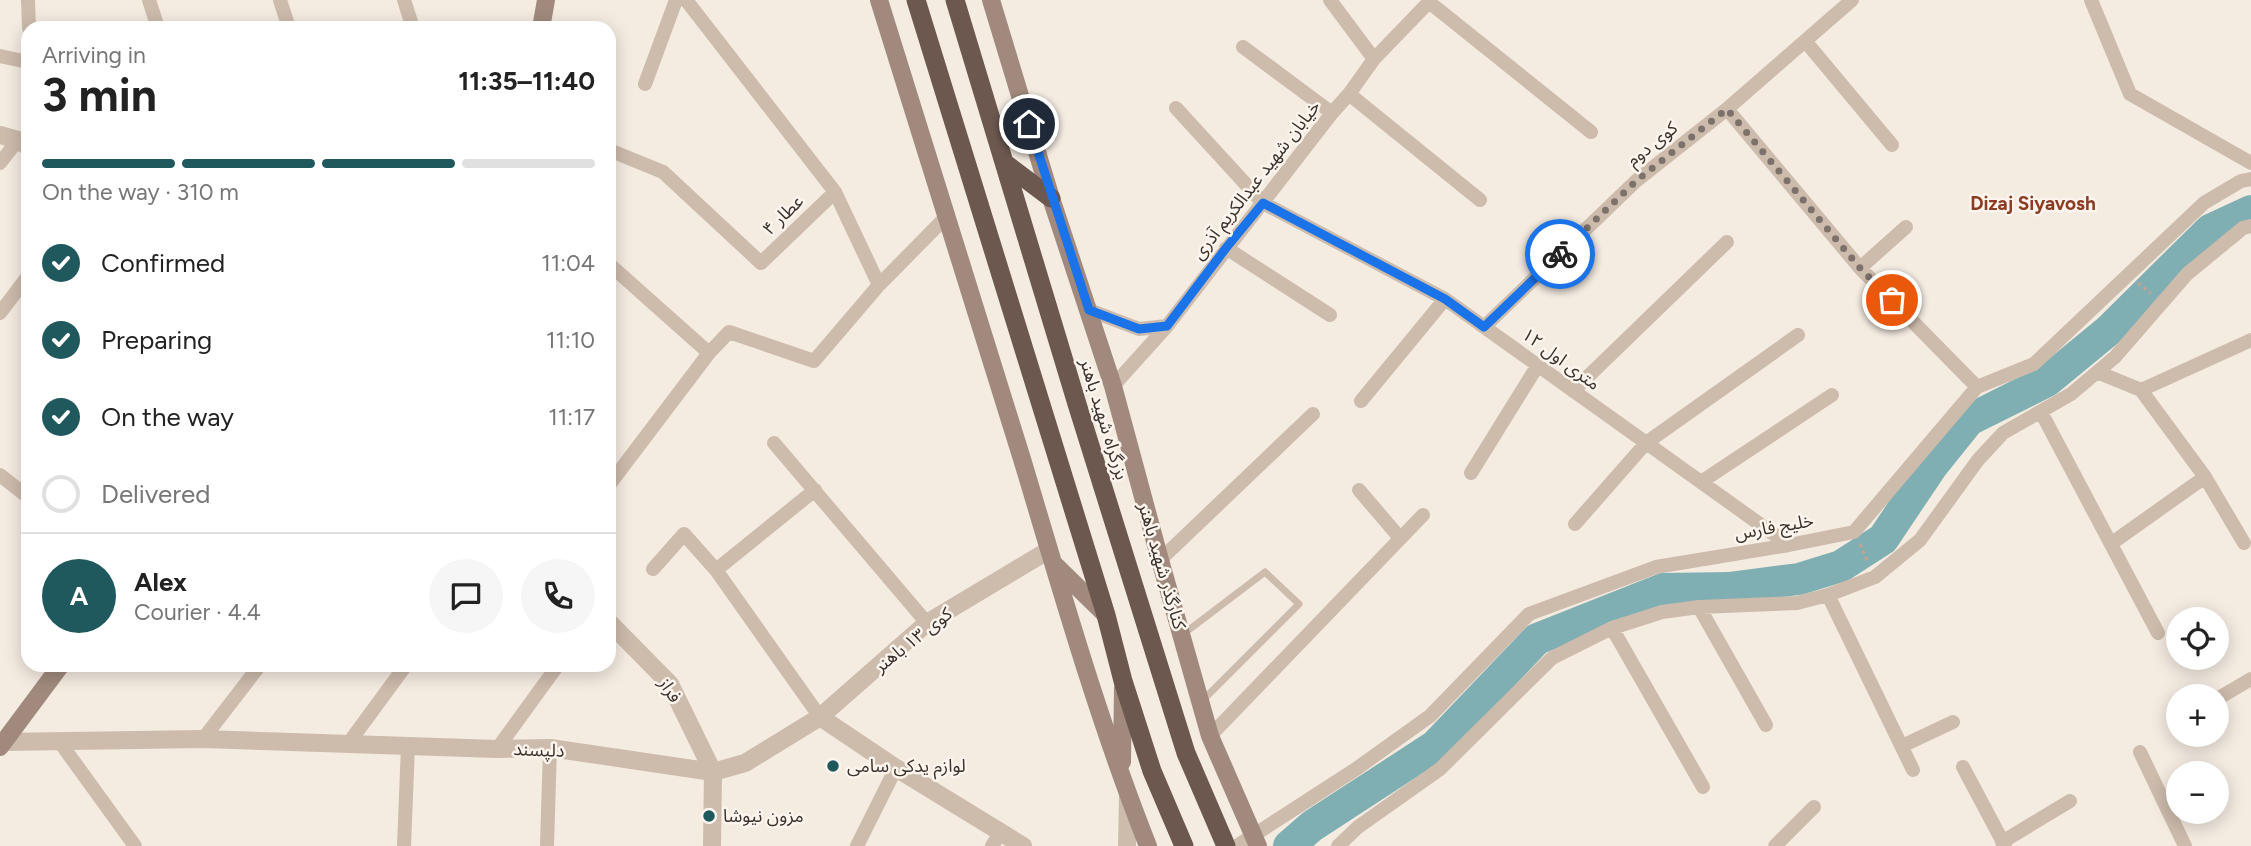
<!DOCTYPE html>
<meta charset="utf-8">
<style>
:root{--surface:#fff;--page:#f6f6f6;--text:#222;--muted:#767676;--line:#e0e0e0;--accent:#1f595d}
body{margin:0;font-family:Figtree,"Noto Sans Arabic",sans-serif;background:var(--page);color:var(--text);height:100vh;display:flex;flex-direction:column;font-size:26px;white-space:nowrap}
*{box-sizing:border-box;margin:0}
p{font-size:23px;color:var(--muted)}
.icon{flex:none;width:38px;height:38px;fill:none;stroke:currentColor;stroke-width:2;stroke-linecap:round;stroke-linejoin:round}
.map{position:relative;flex:1;overflow:hidden}
.sheet{position:absolute;left:21px;top:21px;width:595px;height:651px;display:flex;flex-direction:column;background:var(--surface);border-radius:21px;box-shadow:0 4px 18px #0003}
.sheet>*{flex:none}
.buttons{position:absolute;left:2166px;top:607px;display:grid;gap:14px}
.buttons a{display:grid;place-items:center;width:63px;height:63px;border-radius:50%;background:var(--surface);box-shadow:0 4px 18px #0003;font-size:35px}
.pin{position:absolute;display:grid;place-items:center;width:60px;height:60px;color:#fff;margin:-30px;border:4px solid #fff;border-radius:50%;box-shadow:0 2px 7px #0007}
.courier{position:absolute;display:grid;place-items:center;width:70px;height:70px;margin:-35px;border:5px solid #1a73e8;border-radius:50%;background:#fff;color:#222;box-shadow:0 2px 9px #0007}
.headline em{font-style:normal;font-weight:700}
.headline div{display:flex;flex-direction:column-reverse}
.headline{display:flex;align-items:center;justify-content:space-between;height:119px;padding:0 21px}
h1{font-size:46px;font-weight:700;line-height:52px}
.bar{display:grid;grid-template-columns:repeat(4,1fr);gap:10px 7px;align-content:center;height:84px;padding:0 21px}
.bar i{height:9px;border-radius:5px;background:var(--line)}
.bar .current{background:var(--accent)}
.bar p{grid-column:span 4}
.line{display:flex;align-items:center;gap:18px;padding:0 21px;border-top:2px solid var(--line)}
.line div{flex:1}
.round{display:grid;place-items:center;flex:none;width:74px;height:74px;border-radius:37px;background:var(--page)}
ol{padding:0 21px;list-style:none}
li{display:flex;align-items:center;gap:21px;height:77px}
li p{margin-inline-start:auto}
li .icon{padding:7px;border-radius:50%;background:var(--accent);color:#fff;stroke-width:4}
li:last-child{color:var(--muted)}
li i{width:38px;height:38px;border:4px solid var(--line);border-radius:50%}
.map>svg:first-child{display:block}
.lines{fill:none;stroke-linecap:round;stroke-linejoin:round}
.river{stroke:#7fafb2;stroke-width:32}
.path{stroke:#b9a596;stroke-width:3.5;stroke-dasharray:3.5 3.5;stroke-linecap:butt}
.service{stroke:#cdbbac;stroke-width:7}
.minor{stroke:#cdbbac;stroke-width:14}
.tertiary{stroke:#cdbbac;stroke-width:18}
.secondary{stroke:#a18a7d;stroke-width:18}
.trunk{stroke:#6c584f;stroke-width:19}
.done{stroke:#7c716b;stroke-width:7;stroke-dasharray:0 12.6}
.route{stroke:#1a73e8;stroke-width:9}
.poi-dot{fill:#1f595d;stroke:#fbf5ee;stroke-width:2.5}
.labels{text-anchor:middle;stroke-width:5;stroke-linejoin:round;paint-order:stroke}
.street-label{font-size:18px;fill:#3b302b;stroke:#fbf5ee}
.poi-label{font-size:18px;fill:#3b302b;stroke:#fbf5ee;text-anchor:start}
.neighbourhood-label{font-size:19px;font-weight:bold;fill:#8b3c22;stroke:#fbf5ee}
</style>
<div class="map">
<svg width="2251" height="846" viewBox="0 0 2251 846">
<rect width="100%" height="100%" fill="#f4ebe1"/>
<g class="lines">
<path class="river" d="M1289,846L1312,826L1435,746L1537,639L1663,589L1729,588L1799,579L1841,566L1883,539L1932,466L1969,420L2047,381L2109,330L2210,230L2251,211"/>
<path class="path" d="M2138,283L2151,293
M1860,544L1868,563"/>
<path class="service" d="M1182,635L1265,572L1299,604L1201,702"/>
<path class="minor" d="M28,0L29,28
M149,0L158,28
M280,0L289,28
M404,0L413,28
M686,0L835,192
M1330,0L1374,59
M2091,0L2130,94L2251,163
M1429,2L1591,132
M1806,42L1892,145
M1243,47L1332,113
M0,56L28,62
M645,84L676,0
M1349,94L1480,200
M1176,108L1263,203L1445,299L1789,545
M1727,109L1860,268L1977,387
M609,150L663,172L761,263L835,192L879,285
M0,163L18,140
M1226,248L1330,315
M609,264L709,353
M1860,268L1906,227
M1089,310L1139,329L1167,326
M0,313L28,276
M1484,327L1636,181L1727,109L1852,0
M2097,372L2141,390
M1113,386L1167,326L1332,113L1349,94L1374,59L1431,0
M2141,390L2205,477L2244,543
M2141,390L2251,340
M1573,391L1727,242
M1361,401L1445,299
M2041,412L2158,633
M774,443L927,623
M1471,473L1538,365
M0,475L28,497
M1701,482L1832,395
M609,485L709,353L729,332L814,361L879,285L948,215
M1359,490L1400,538
M1575,524L1646,443L1798,335
M2112,543L2205,477
M1160,560L1313,414
M653,569L684,534L716,570L820,717
M716,570L815,490
M1828,595L1913,770
M1699,607L1766,725
M1612,628L1703,787
M2217,699L2251,679
M1210,736L1423,515
M203,739L260,665
M59,741L135,846
M348,744L406,665
M1902,746L1953,722
M497,749L558,665
M2140,752L2185,846
M1963,767L2005,846
M2002,842L2070,801
M404,846L408,746
M547,846L550,748
M857,846L896,768
M992,846L1000,833
M1237,846L1356,769L1430,716L1529,614L1656,567L1789,545L1854,532L1977,387L2034,364L2204,203L2241,181L2251,179
M1338,846L1358,827L1440,769L1552,658L1612,628L1662,612L1699,607L1797,603L1828,595L1875,577L1920,540L1978,460L2003,433L2071,394L2115,357L2187,274L2243,228L2251,226
M1775,846L1814,807"/>
<path class="tertiary" d="M0,135L18,140L28,147
M609,622L670,684L713,772L712,846
M820,717L896,768L1023,846
M0,744L3,742L203,739L497,749L550,748L713,772L745,763L820,717L927,623L1049,550
M1127,846L1128,797"/>
<path class="secondary" d="M879,0C928,153 975,306 1022,459C1061,589 1098,720 1148,846
M991,0L1051,198L1113,386L1160,560L1210,736L1258,846
M541,28L546,0
M1055,565L1106,615
M0,747L61,665
M1122,762L1123,688"/>
<path class="trunk" d="M916,0L1106,615L1123,681L1152,771L1184,846
M955,0L1077,404L1186,753L1226,846
M1006,164L1051,198"/>
</g>
<g class="lines">
<path class="done" d="M1560,254L1636,181L1727,109L1860,268L1892,300"/>
<path class="route" d="M1029,124L1089,310L1139,329L1167,326L1226,248L1263,203L1445,299L1484,327L1560,254"/>
</g>
<g class="poi-dot">
<circle cx="833" cy="766" r="7"/>
<circle cx="709" cy="816" r="7"/>
</g>
<g class="labels">
<g class="street-label">
<text transform="translate(1652 144) rotate(-39)" y="6">کوی دوم</text>
<text transform="translate(1256 180) rotate(-52)" y="6">خیابان شهید عبدالکریم آذری</text>
<text transform="translate(783 215) rotate(-44)" y="6">عطار ۴</text>
<text transform="translate(1561 359) rotate(36)" y="6">۱۲ متری اول</text>
<text transform="translate(1104 419) rotate(73)" y="6">بزرگراه شهید باهنر</text>
<text transform="translate(1774 527) rotate(-10)" y="6">خلیج فارس</text>
<text transform="translate(1162 566) rotate(74)" y="6">کنارگذر شهید باهنر</text>
<text transform="translate(913 640) rotate(-38)" y="6">کوی ۱۳ باهنر</text>
<text transform="translate(670 690) rotate(57)" y="6">فراز</text>
<text transform="translate(539 750) rotate(2)" y="6">دلپسند</text>
</g>
<g class="poi-label">
<text x="847" y="772">لوازم یدکی سامی</text>
<text x="723" y="822">مزون نیوشا</text>
</g>
<g class="neighbourhood-label">
<text x="2033" y="210">Dizaj Siyavosh</text>
</g>
</g>
</svg>
<div class="buttons">
<a><svg class="icon" aria-label="locate" viewBox="0 0 24 24"><circle cx="12" cy="12" r="6"/><path d="M12 2v4M12 18v4M2 12h4M18 12h4"/></svg></a>
<a>+</a>
<a>−</a>
</div>
<div class="pin" style="left:1892px;top:300px;background:#ea580c"><svg class="icon" aria-label="bag" viewBox="0 0 24 24"><path d="M5 8h14l-1 12H6zM9 8a3 3 0 0 1 6 0"/></svg></div>
<div class="pin" style="left:1029px;top:124px;background:#1f2937"><svg class="icon" aria-label="home" viewBox="0 0 24 24"><path d="M3 11l9-7 9 7M6 9v11h12V9"/></svg></div>
<div class="courier" style="left:1560px;top:254px"><svg class="icon" aria-label="bike" viewBox="0 0 24 24"><circle cx="6" cy="16" r="4"/><circle cx="18" cy="16" r="4"/><path d="M6 16l4-8h5l3 8M10 8l3 8H6M13 5h3"/></svg></div>
<section class="sheet">
<div class="headline"><div><h1>3 min</h1><p>Arriving in</p></div><em>11:35–11:40</em></div>
<div class="bar"><i class="current"></i><i class="current"></i><i class="current"></i><i></i><p>On the way · 310 m</p></div>
<ol>
<li><svg class="icon" aria-label="check" viewBox="0 0 24 24"><path d="M5 12l5 5 9-10"/></svg>Confirmed<p>11:04</p></li>
<li><svg class="icon" aria-label="check" viewBox="0 0 24 24"><path d="M5 12l5 5 9-10"/></svg>Preparing<p>11:10</p></li>
<li><svg class="icon" aria-label="check" viewBox="0 0 24 24"><path d="M5 12l5 5 9-10"/></svg>On the way<p>11:17</p></li>
<li><i></i>Delivered</li>
</ol>
<div class="line" style="height:126px"><b class="round" style="background:var(--accent);color:#fff">A</b><div><b>Alex</b><p>Courier · 4.4</p></div><a class="round"><svg class="icon" aria-label="chat" viewBox="0 0 24 24"><path d="M4 5h16v11H9l-5 4z"/></svg></a><a class="round"><svg class="icon" aria-label="phone" viewBox="0 0 24 24"><path d="M5 4h4l2 5-3 2q2 4 5 5l2-3 5 2v4C11 20 4 13 5 4z"/></svg></a></div>
</section>
</div>
